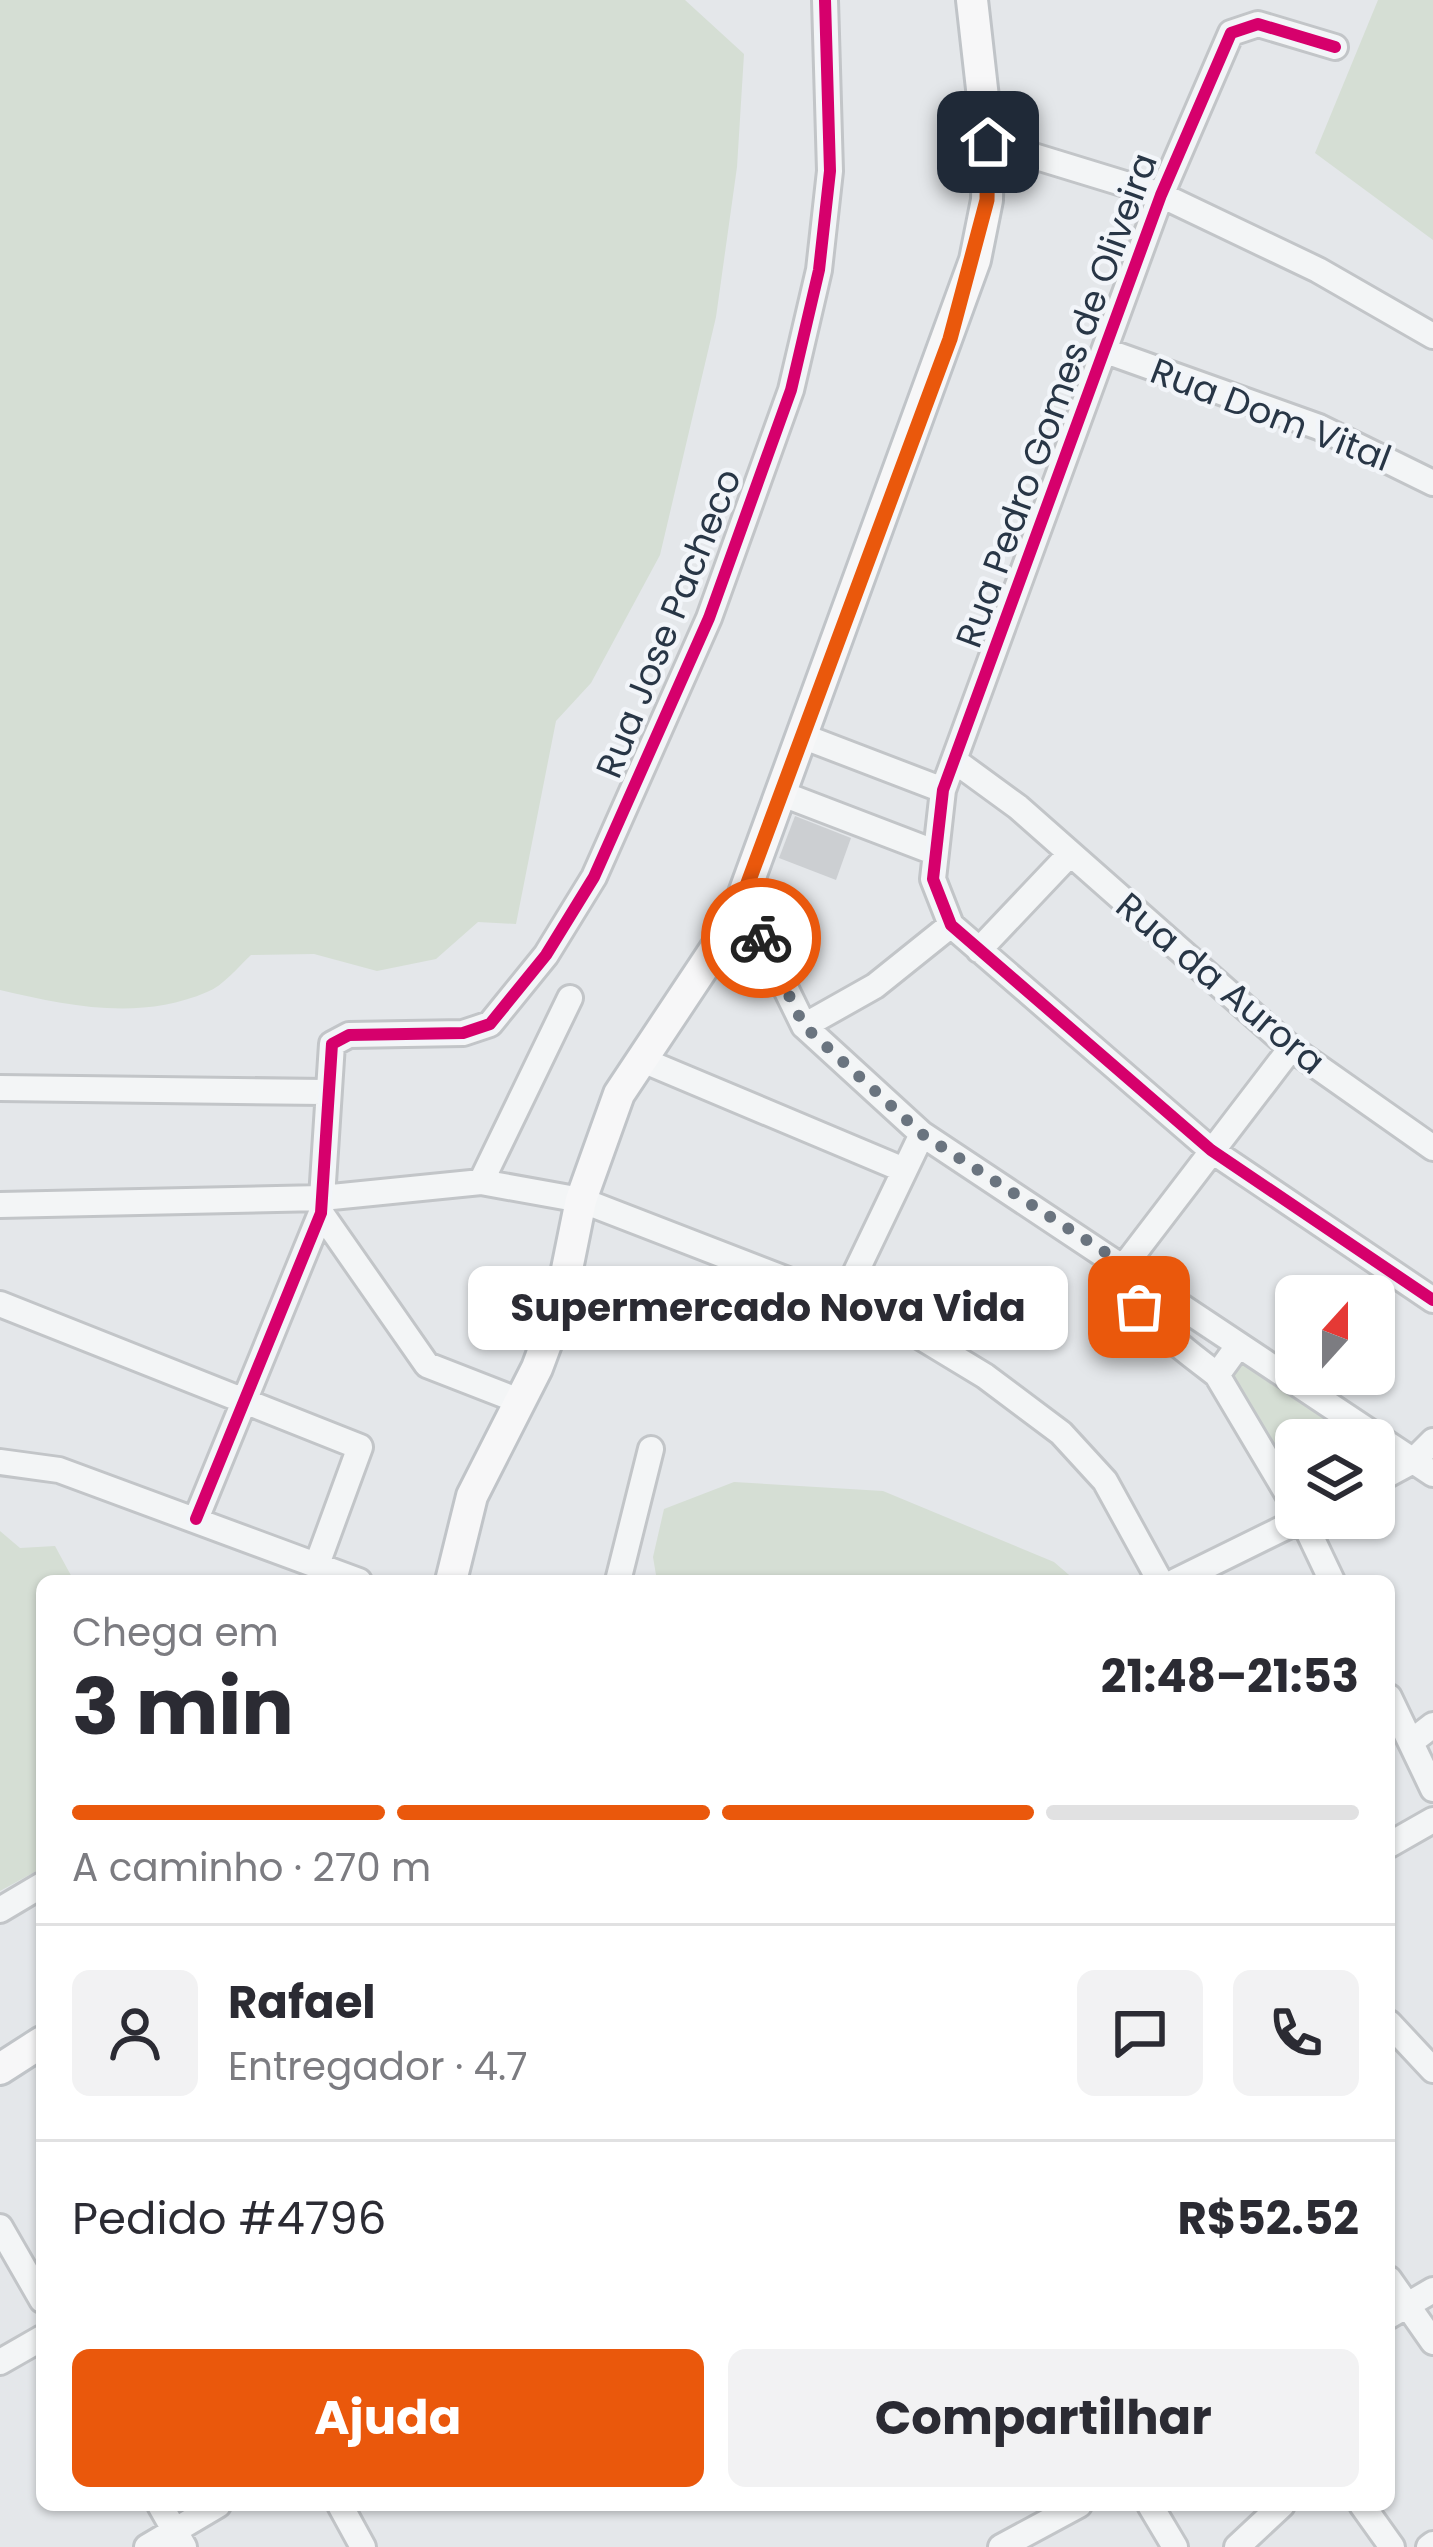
<!DOCTYPE html>
<html lang="pt">
<meta charset="utf-8">
<style>
:root{--surface:#fff;--page:#f2f2f3;--text:#2b2b33;--muted:#7c7c81;--line:#e1e1e2;--accent:#ea580c}
body{margin:0;font-family:Poppins,sans-serif;background:var(--page);color:var(--text);height:100vh;display:flex;flex-direction:column;font-size:45px;white-space:nowrap}
*{box-sizing:border-box;margin:0}
p{font-size:39px;color:var(--muted)}
.icon{flex:none;width:66px;height:66px;fill:none;stroke:currentColor;stroke-width:2;stroke-linecap:round;stroke-linejoin:round}
.map{position:relative;flex:1;overflow:hidden}
.drawer{position:absolute;left:36px;top:1575px;width:1359px;height:936px;display:flex;flex-direction:column;background:var(--surface);border-radius:18px;box-shadow:0 3px 9px #0004}
.drawer>*{flex:none}
.needle{width:78px;rotate:21deg}
.buttons{position:absolute;left:1275px;top:1275px;display:grid;gap:24px}
.buttons a{display:grid;place-items:center;width:120px;height:120px;border-radius:18px;background:var(--surface);box-shadow:0 3px 9px #0004;font-size:60px}
.pin{position:absolute;display:grid;place-items:center;width:102px;height:102px;color:#fff;margin:-51px;border-radius:24px;box-shadow:0 6px 18px #0006}
.courier{position:absolute;display:grid;place-items:center;width:120px;height:120px;margin:-60px;border:9px solid #ea580c;border-radius:50%;background:#fff;color:#222;box-shadow:0 3px 15px #0007}
.bubble{position:absolute;height:84px;border-radius:18px;background:var(--surface);box-shadow:0 3px 9px #0004;font-size:39px;font-weight:700;line-height:84px;text-align:center}
.overview em{font-style:normal;font-weight:700}
.overview div{display:flex;flex-direction:column-reverse}
.overview{display:flex;align-items:center;justify-content:space-between;height:204px;padding:0 36px}
h1{font-size:78px;font-weight:700;line-height:90px}
.bar{display:grid;grid-template-columns:repeat(4,1fr);gap:18px 12px;align-content:center;height:144px;padding:0 36px}
.bar i{height:15px;border-radius:9px;background:var(--line)}
.bar .selected{background:var(--accent)}
.bar p{grid-column:span 4}
.line{display:flex;align-items:center;gap:30px;padding:0 36px;border-top:3px solid var(--line)}
.line div{flex:1}
.round{display:grid;place-items:center;flex:none;width:126px;height:126px;border-radius:18px;background:var(--page)}
.action{display:flex;gap:24px;margin-top:auto;padding:24px 36px}
.action a{flex:1;height:138px;border-radius:18px;background:var(--accent);color:#fff;font-size:48px;font-weight:700;line-height:138px;text-align:center}
.action a+a{background:var(--page);color:var(--text)}
.map>svg:first-child{display:block}
.green{fill:#d5ded4}
.building{fill:#cccfd2}
.lines{fill:none;stroke-linecap:round;stroke-linejoin:round}
.minor-casing{stroke:#c2c5c8;stroke-width:30}
.major-casing{stroke:#c0c4c8;stroke-width:36}
.minor{stroke:#f3f5f6;stroke-width:24}
.major{stroke:#f7f7f8;stroke-width:30}
.cycleway-casing{stroke:#f2f5f9;stroke-width:20}
.cycleway{stroke:#d6006c;stroke-width:12}
.done{stroke:#6a747f;stroke-width:12;stroke-dasharray:0 21.6}
.route{stroke:#ea580c;stroke-width:15}
.labels{text-anchor:middle;stroke-width:9;stroke-linejoin:round;paint-order:stroke}
.street-label{font-size:36px;fill:#283646;stroke:#f2f5f9}
</style>
<div class="map">
<svg width="1433" height="2547" viewBox="0 0 1433 2547">
<rect width="100%" height="100%" fill="#e4e7ea"/>
<path class="green" d="M0,0H685L744,54L737,167L716,317L660,555L591,683L556,721L516,924L478,922L436,959L377,971L314,954L251,955C238,967 223,986 207,992C140,1021 68,1006 0,990Z
M1378,0H1433V240L1315,153Z
M1245,1362L1356,1440H1296V1492L1231,1378Z
M734,1482L883,1491L1054,1562L1076,1581H657L653,1557L664,1509Z
M0,1531L20,1548L55,1546L74,1581H42V1868L0,1891Z"/>
<path class="building" d="M795,816L851,838L836,880L779,858Z"/>
<g class="lines">
<g class="minor-casing">
<path id="minor" d="M1335,47L1258,24L1231,33L1161,195L943,790L933,879L951,925L1211,1150L1433,1300
M988,142L1161,195L1318,270L1433,336
M1106,351L1319,427L1433,483
M802,736L943,790
M955,761L1018,807L1291,1048L1433,1148
M780,793L934,852
M742,899L804,1026L922,1134L1433,1474
M979,950L1070,854
M804,1026L875,986L951,925
M640,1059L904,1170
M0,1088L325,1092
M481,1182L570,998
M0,1205L322,1198L481,1182L581,1200L842,1301L919,1336L985,1376L1061,1433L1105,1481L1160,1581
M321,1213L427,1365L519,1401
M842,1301L922,1134
M0,1304L360,1447L316,1567
M1238,1346L1217,1375L1296,1508
M1217,1375C1175,1342 1138,1319 1125,1265L1291,1048
M0,1462L59,1470L359,1581
M1374,1482L1413,1461L1433,1441
M1302,1518L1332,1581
M196,1519L321,1213L332,1044L349,1035L463,1033L490,1024L546,955L594,877L709,618L791,390L819,270L830,171L825,0
M618,1581L651,1449
M1176,1581L1304,1518
M1389,1697L1433,1789
M1411,1742L1433,1725
M1389,1845L1433,1820
M0,1910L42,1885
M1389,2023L1433,2070
M0,2227L42,2300
M1389,2279L1433,2342
M1389,2316L1433,2290
M0,2362L42,2338
M160,2505L184,2547
M340,2505L363,2547
M1150,2505L1175,2547
M1362,2505L1392,2547
M147,2547L218,2505
M1001,2547L1079,2505
M1237,2547L1282,2505
M1429,2547L1433,2544"/>
</g>
<g class="major-casing">
<path id="major" d="M451,1581L472,1496L537,1368L559,1309L581,1200L619,1094L718,945L742,899L975,260L987,200L988,142L972,0
M0,2069L42,2042"/>
</g>
<use href="#minor" class="minor"/>
<use href="#major" class="major"/>
<g class="cycleway-casing">
<path id="cycleway" d="M1335,47L1258,24L1231,33L1161,195L943,790L933,879L951,925L1211,1150L1433,1300
M196,1519L321,1213L332,1044L349,1035L463,1033L490,1024L546,955L594,877L709,618L791,390L819,270L830,171L825,0"/>
</g>
<use href="#cycleway" class="cycleway"/>
</g>
<g class="lines">
<path class="done" d="M761,938L804,1026L922,1134L1125,1265L1139,1307"/>
<path class="route" d="M761,938L742,899L950,339L987,200L988,142"/>
</g>
<g class="labels">
<g class="street-label">
<text transform="translate(1056 400) rotate(-70)" y="13">Rua Pedro Gomes de Oliveira</text>
<text transform="translate(1271 414) rotate(21)" y="13">Rua Dom Vital</text>
<text transform="translate(668 623) rotate(-68)" y="13">Rua Jose Pacheco</text>
<text transform="translate(1221 983) rotate(40)" y="13">Rua da Aurora</text>
</g>
</g>
</svg>
<div class="buttons">
<a><svg class="needle" viewBox="-14 -14 28 28"><path d="M0-13l5 13h-10z" fill="#e53935"/><path d="M0 13l5-13h-10z" fill="#7c7c81"/></svg></a>
<a><svg class="icon" aria-label="layers" viewBox="0 0 24 24"><path d="M12 4l9 5-9 5-9-5zM3 14l9 5 9-5"/></svg></a>
</div>
<div class="pin" style="left:1139px;top:1307px;background:#ea580c"><svg class="icon" aria-label="bag" viewBox="0 0 24 24"><path d="M5 8h14l-1 12H6zM9 8a3 3 0 0 1 6 0"/></svg></div>
<div class="pin" style="left:988px;top:142px;background:#1f2937"><svg class="icon" aria-label="home" viewBox="0 0 24 24"><path d="M3 11l9-7 9 7M6 9v11h12V9"/></svg></div>
<div class="courier" style="left:761px;top:938px"><svg class="icon" aria-label="bike" viewBox="0 0 24 24"><circle cx="6" cy="16" r="4"/><circle cx="18" cy="16" r="4"/><path d="M6 16l4-8h5l3 8M10 8l3 8H6M13 5h3"/></svg></div>
<div class="bubble" style="left:468px;top:1266px;width:600px">Supermercado Nova Vida</div>
<section class="drawer">
<div class="overview"><div><h1>3 min</h1><p>Chega em</p></div><em>21:48–21:53</em></div>
<div class="bar"><i class="selected"></i><i class="selected"></i><i class="selected"></i><i></i><p>A caminho · 270 m</p></div>
<div class="line" style="height:216px"><a class="round"><svg class="icon" aria-label="person" viewBox="0 0 24 24"><circle cx="12" cy="8" r="4"/><path d="M4 21q1-7 8-7t8 7"/></svg></a><div><b>Rafael</b><p>Entregador · 4.7</p></div><a class="round"><svg class="icon" aria-label="chat" viewBox="0 0 24 24"><path d="M4 5h16v11H9l-5 4z"/></svg></a><a class="round"><svg class="icon" aria-label="phone" viewBox="0 0 24 24"><path d="M5 4h4l2 5-3 2q2 4 5 5l2-3 5 2v4C11 20 4 13 5 4z"/></svg></a></div>
<div class="line" style="height:156px"><div>Pedido #4796</div><b>R$52.52</b></div>
<div class="action"><a>Ajuda</a><a>Compartilhar</a></div>
</section>
</div>
